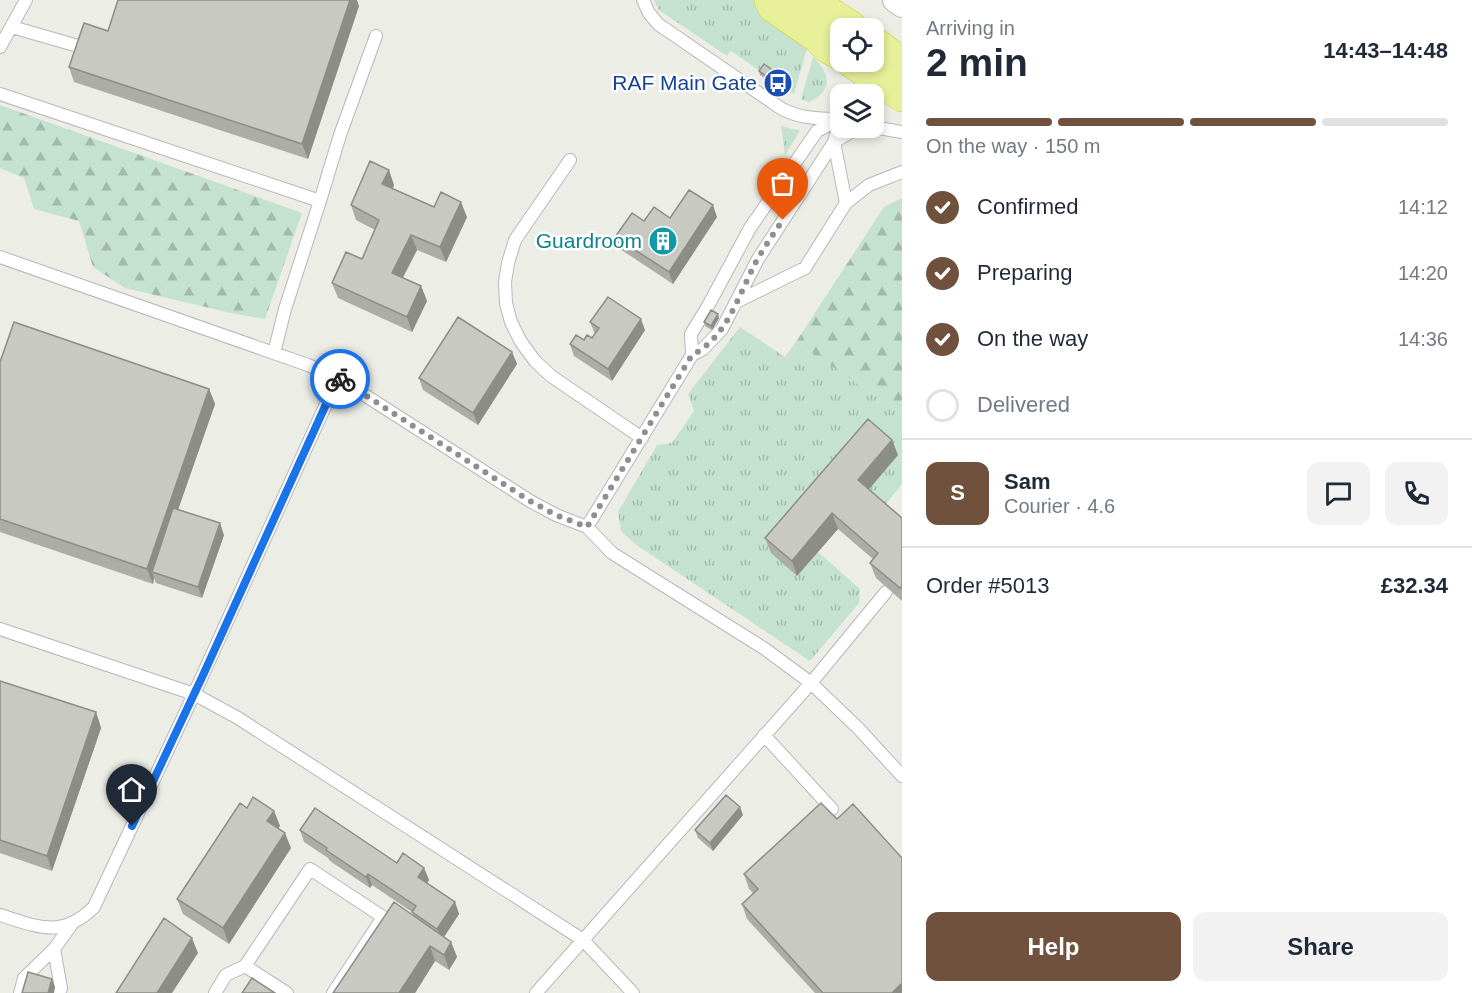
<!DOCTYPE html>
<meta charset="utf-8">
<style>
:root{--surface:#fff;--page:#f2f2f3;--text:#1f2937;--muted:#747a83;--line:#e0e1e3;--accent:#70513d}
body{margin:0;font-family:Arial,sans-serif;background:var(--page);color:var(--text);height:100vh;display:flex;flex-direction:column;font-size:22px;white-space:nowrap}
*{box-sizing:border-box;margin:0}
p{font-size:20px;color:var(--muted)}
.icon{flex:none;width:33px;height:33px;fill:none;stroke:currentColor;stroke-width:2;stroke-linecap:round;stroke-linejoin:round}
.map{position:relative;flex:1;overflow:hidden}
.sheet{display:flex;flex-direction:column;background:var(--surface);width:570px}
.sheet>*{flex:none}
.buttons{position:absolute;left:830px;top:18px;display:grid;gap:12px}
.buttons a{display:grid;place-items:center;width:54px;height:54px;border-radius:12px;background:var(--surface);box-shadow:0 3px 9px #0003;font-size:30px}
.pin{position:absolute;display:grid;place-items:center;width:51px;height:51px;color:#fff;margin:-62px -26px;border-radius:50% 50% 50% 0;rotate:-45deg;box-shadow:0 0 6px #0007}
.pin .icon{rotate:45deg}
.courier{position:absolute;display:grid;place-items:center;width:60px;height:60px;margin:-30px;border:4px solid #1a73e8;border-radius:50%;background:#fff;color:#222;box-shadow:0 2px 8px #0007}
.head em{font-style:normal;font-weight:800}
.head div{display:flex;flex-direction:column-reverse}
.head{display:flex;align-items:center;justify-content:space-between;height:102px;padding:0 24px}
h1{font-size:39px;font-weight:800;line-height:45px}
.bar{display:grid;grid-template-columns:repeat(4,1fr);gap:9px 6px;align-content:center;height:72px;padding:0 24px}
.bar i{height:8px;border-radius:4px;background:var(--line)}
.bar .active{background:var(--accent)}
.bar p{grid-column:span 4}
.line{display:flex;align-items:center;gap:15px;padding:0 24px;border-top:2px solid var(--line)}
.line div{flex:1}
.round{display:grid;place-items:center;flex:none;width:63px;height:63px;border-radius:12px;background:var(--page)}
ol{padding:0 24px;list-style:none}
li{display:flex;align-items:center;gap:18px;height:66px}
li p{margin-inline-start:auto}
li .icon{padding:6px;border-radius:50%;background:var(--accent);color:#fff;stroke-width:4}
li:last-child{color:var(--muted)}
li i{width:33px;height:33px;border:3px solid var(--line);border-radius:50%}
.button{display:flex;gap:12px;margin-top:auto;padding:12px 24px}
.button a{flex:1;height:69px;border-radius:12px;background:var(--accent);color:#fff;font-size:24px;font-weight:800;line-height:69px;text-align:center}
.button a+a{background:var(--page);color:var(--text)}
main{display:flex;flex:1;min-height:0}
.map>svg:first-child{display:block}
.grass{fill:url(#grass-tufts)}
.forest{fill:url(#forest-firs)}
.lines{fill:none;stroke-linecap:round;stroke-linejoin:round}
.lane-casing{stroke:#b7b7bd;stroke-width:14}
.street-casing{stroke:#b7b7bd;stroke-width:26}
.highway-casing{stroke:#ced61c;stroke-width:34}
.lane{stroke:#fff;stroke-width:12}
.street{stroke:#fff;stroke-width:24}
.highway{stroke:#e7f099;stroke-width:33}
.wall{fill:#acada6}
.shaded-wall{fill:#8c8d87}
.building{fill:#c8c9c1;stroke:#8c8d87;stroke-width:1.5}
.done{stroke:#8f8f90;stroke-width:6;stroke-dasharray:0 10.8}
.route{stroke:#1a73e8;stroke-width:8}
.labels{text-anchor:middle;stroke-width:5;stroke-linejoin:round;paint-order:stroke}
.transit-label{font-size:21px;fill:#164399;stroke:#fff;text-anchor:end}
.culture-label{font-size:21px;fill:#0d838f;stroke:#fff;text-anchor:end}
</style>
<main>
<div class="map">
<svg width="902" height="993" viewBox="0 0 902 993">
<defs>
<pattern id="grass-tufts" width="24" height="20" patternUnits="userSpaceOnUse" patternTransform="scale(1.5)"><rect width="24" height="20" fill="#c4e2cf"/><path d="M3 7l-1-3M5 7V3M7 7l1-3M15 17l-1-3M17 17v-4M19 17l1-3" fill="none" stroke="#a2baac"/></pattern>
<pattern id="forest-firs" width="22" height="20" patternUnits="userSpaceOnUse" patternTransform="scale(1.5)"><rect width="22" height="20" fill="#c4e2cf"/><path d="M5 1l3.5 6h-7zM16 11l3.5 6h-7z" fill="#a2baac"/></pattern>
</defs>
<rect width="100%" height="100%" fill="#ecede5"/>
<path class="grass" d="M654,0H754L803,36L808,45L794,94L784,88L731,51L727,56L659,10Z
M813,57C831,74 833,91 809,102L801,99Z
M781,126L800,131L785,155Z
M740,327L785,357L796,342L902,414V484L881,510L864,495L873,434L797,575L818,552L824,557L860,589L859,603L810,661L635,544L621,531L618,512L657,445L672,443L694,411L688,394Z"/>
<path class="forest" d="M0,105L302,213L265,319L231,313L125,288L93,267L79,221L34,209L24,178L0,168Z
M902,198V414L796,342L884,207Z"/>
<g class="lines">
<g class="lane-casing">
<path id="lane" d="M643,0L649,13L658,24L782,109C803,119 815,118 837,119
M12,27L78,46
M0,47L26,0
M0,94L320,201
M855,94L869,74
M873,127L902,132
M570,160L515,240L508,263L505,282L506,303L511,322L521,342L535,361L551,376L642,438
M846,203L834,142L857,128
M0,257L308,365L338,378
M736,302L805,268L846,203L869,185L902,172
M274,353L285,309L320,201L340,135L376,36
M692,355L703,349L722,329L758,259L834,142L840,120
M587,527L612,553L765,649L811,683L859,729L902,776
M0,629L194,694L238,718L583,940L633,993
M764,735L832,809
M0,915C38,927 62,939 94,907L194,694L338,378L530,501L556,515L587,527L692,355L691,334L708,306L750,228L817,131L840,119
M54,949L61,988L59,993
M245,966L287,993
M20,993L24,978L54,949L72,924
M215,993L226,975L245,966L310,869L383,917L333,993
M536,993L811,683L886,592"/>
</g>
<g class="street-casing">
<path id="street" d="M895,0L902,5"/>
</g>
<g class="highway-casing">
<path id="highway" d="M771,0L774,6L819,37L827,46L840,53
M808,0L851,28
M873,43L902,64
M853,62L870,72L902,95"/>
</g>
<use href="#lane" class="lane"/>
<use href="#street" class="street"/>
<use href="#highway" class="highway"/>
</g>
<path class="wall" d="M359,6L308,159L74,82L69,67L108,31Z
M759,71L787,83L782,90L760,75Z
M394,185L393,189L434,207L467,217L446,262L417,250L403,278L421,286L427,301L412,332L338,298L332,283L362,259L375,230L356,220L351,205Z
M717,217L673,284L620,249L615,237L644,221L670,218Z
M719,318L712,330L705,326L704,322Z
M590,322L645,330L612,381L574,356L570,344L592,338L595,334Z
M512,352L517,364L478,425L423,390L419,378Z
M0,362L209,389L215,404L178,509L224,535L202,598L156,583L154,578L153,584L0,532Z
M898,455L869,489L902,518V601L876,578L870,563L873,559L838,529L797,576L771,553L765,538Z
M0,681L96,712L101,728L52,871L0,853Z
M247,808L274,811L280,826L278,828L291,848L229,944L183,914L177,899Z
M743,815L713,851L698,838L695,830Z
M300,830L397,863L424,868L429,880L427,883L455,902L459,914L444,937L451,942L457,957L449,970L435,961L415,993H333L414,916L412,912L372,885L370,888L330,861L328,858L304,842Z
M744,874L902,993H815L747,919L742,904L754,894L749,889Z"/>
<path class="shaded-wall" d="M350,0H357L359,6L308,159L302,144Z
M785,79L787,83L782,90L781,86Z
M389,170L394,185L388,199L382,184Z
M461,202L467,217L446,262L440,247Z
M713,205L717,217L673,284L669,272Z
M411,235L417,250L397,288L392,273Z
M421,286L427,301L412,332L407,317Z
M718,314L719,318L712,330L711,326Z
M641,319L645,330L612,381L608,369Z
M512,352L517,364L478,425L473,413Z
M209,389L215,404L156,573L152,572L154,578L153,584L147,569Z
M892,440L898,455L864,495L858,480Z
M832,513L838,529L797,576L792,561Z
M220,523L224,535L202,598L198,587Z
M96,712L101,728L52,871L47,856Z
M740,807L743,815L713,851L710,843Z
M274,811L280,826L273,836L267,821Z
M285,833L291,848L229,944L223,928Z
M424,868L429,880L423,889L418,877Z
M368,874L372,885L370,888L366,877Z
M455,902L459,914L442,940L437,929Z
M192,938L198,953L172,993H157Z
M451,942L457,957L449,970L444,955Z
M430,946L435,961L415,993H399Z
M52,979L55,987L54,993H48Z
M902,983V993H892Z"/>
<path class="building" d="M118,0H350L302,144L69,67L84,23L108,31Z
M764,64L785,79L781,86L759,71Z
M370,161L389,170L382,184L434,207L441,192L461,202L440,247L411,235L392,273L421,286L407,317L332,283L346,252L362,259L379,220L351,205Z
M689,190L713,205L669,272L615,237L632,213L644,221L654,207L670,218Z
M608,297L641,319L608,369L570,344L576,335L584,340L587,335L592,338L599,328L590,322Z
M711,310L718,314L711,326L704,322Z
M458,317L512,352L473,413L419,378Z
M14,322L209,389L147,569L0,519V362Z
M868,419L892,440L858,480L902,518V586L900,588L870,563L878,553L832,513L792,561L765,538Z
M173,508L220,523L198,587L152,572Z
M0,681L96,712L47,856L0,840Z
M726,795L740,807L710,843L695,830Z
M253,797L274,811L267,821L285,833L223,928L177,899L240,803L247,808Z
M821,803L837,819L853,804L902,858V983L892,993H823L742,904L758,889L744,874Z
M315,808L397,863L403,853L424,868L418,877L455,902L437,929L412,912L416,906L368,874L366,877L326,850L327,848L300,830Z
M394,902L451,942L444,955L430,946L399,993H333Z
M164,918L192,938L157,993H116Z
M28,972L52,979L48,993H22Z
M252,978L275,993H242Z"/>
<g class="lines">
<path class="done" d="M340,379L530,501L556,515L587,527L692,355C728,337 739,293 757,260C765,246 774,233 783,220"/>
<path class="route" d="M132,826L204,673L338,378L340,379"/>
</g>
<defs>
<g id="bus-disc" transform="scale(1.5)"><circle r="9.5" fill="#1a4fb4" stroke="#fff"/><path d="M-5-6H5V4H4V6H2V4H-2V6H-4V4H-5ZM-3.5-4V0h7V-4ZM-3.5 1.2v1.5H-2V1.2ZM2 1.2v1.5H3.5V1.2Z" fill="#fff"/></g>
<g id="building-disc" transform="scale(1.5)"><circle r="9.5" fill="#0f9aa8" stroke="#fff"/><path d="M-4-6H4V6H1V3H-1V6H-4ZM-2.5-4.3h1.7v1.8h-1.7ZM.8-4.3h1.7v1.8H.8ZM-2.5-1h1.7V.8h-1.7ZM.8-1h1.7V.8H.8Z" fill="#fff"/></g>
</defs>
<g fill-rule="evenodd">
<use href="#bus-disc" x="778" y="83"/>
<use href="#building-disc" x="663" y="241"/>
</g>
<g class="labels">
<g class="transit-label">
<text x="757" y="90">RAF Main Gate</text>
</g>
<g class="culture-label">
<text x="642" y="248">Guardroom</text>
</g>
</g>
</svg>
<div class="buttons">
<a><svg class="icon" aria-label="locate" viewBox="0 0 24 24"><circle cx="12" cy="12" r="6"/><path d="M12 2v4M12 18v4M2 12h4M18 12h4"/></svg></a>
<a><svg class="icon" aria-label="layers" viewBox="0 0 24 24"><path d="M12 4l9 5-9 5-9-5zM3 14l9 5 9-5"/></svg></a>
</div>
<div class="pin" style="left:783px;top:220px;background:#ea580c"><svg class="icon" aria-label="bag" viewBox="0 0 24 24"><path d="M5 8h14l-1 12H6zM9 8a3 3 0 0 1 6 0"/></svg></div>
<div class="pin" style="left:132px;top:826px;background:#1f2937"><svg class="icon" aria-label="home" viewBox="0 0 24 24"><path d="M3 11l9-7 9 7M6 9v11h12V9"/></svg></div>
<div class="courier" style="left:340px;top:379px"><svg class="icon" aria-label="bike" viewBox="0 0 24 24"><circle cx="6" cy="16" r="4"/><circle cx="18" cy="16" r="4"/><path d="M6 16l4-8h5l3 8M10 8l3 8H6M13 5h3"/></svg></div>
</div>
<section class="sheet">
<div class="head"><div><h1>2 min</h1><p>Arriving in</p></div><em>14:43–14:48</em></div>
<div class="bar"><i class="active"></i><i class="active"></i><i class="active"></i><i></i><p>On the way · 150 m</p></div>
<ol>
<li><svg class="icon" aria-label="check" viewBox="0 0 24 24"><path d="M5 12l5 5 9-10"/></svg>Confirmed<p>14:12</p></li>
<li><svg class="icon" aria-label="check" viewBox="0 0 24 24"><path d="M5 12l5 5 9-10"/></svg>Preparing<p>14:20</p></li>
<li><svg class="icon" aria-label="check" viewBox="0 0 24 24"><path d="M5 12l5 5 9-10"/></svg>On the way<p>14:36</p></li>
<li><i></i>Delivered</li>
</ol>
<div class="line" style="height:108px"><b class="round" style="background:var(--accent);color:#fff">S</b><div><b>Sam</b><p>Courier · 4.6</p></div><a class="round"><svg class="icon" aria-label="chat" viewBox="0 0 24 24"><path d="M4 5h16v11H9l-5 4z"/></svg></a><a class="round"><svg class="icon" aria-label="phone" viewBox="0 0 24 24"><path d="M5 4h4l2 5-3 2q2 4 5 5l2-3 5 2v4C11 20 4 13 5 4z"/></svg></a></div>
<div class="line" style="height:78px"><div>Order #5013</div><b>£32.34</b></div>
<div class="button"><a>Help</a><a>Share</a></div>
</section>
</main>
